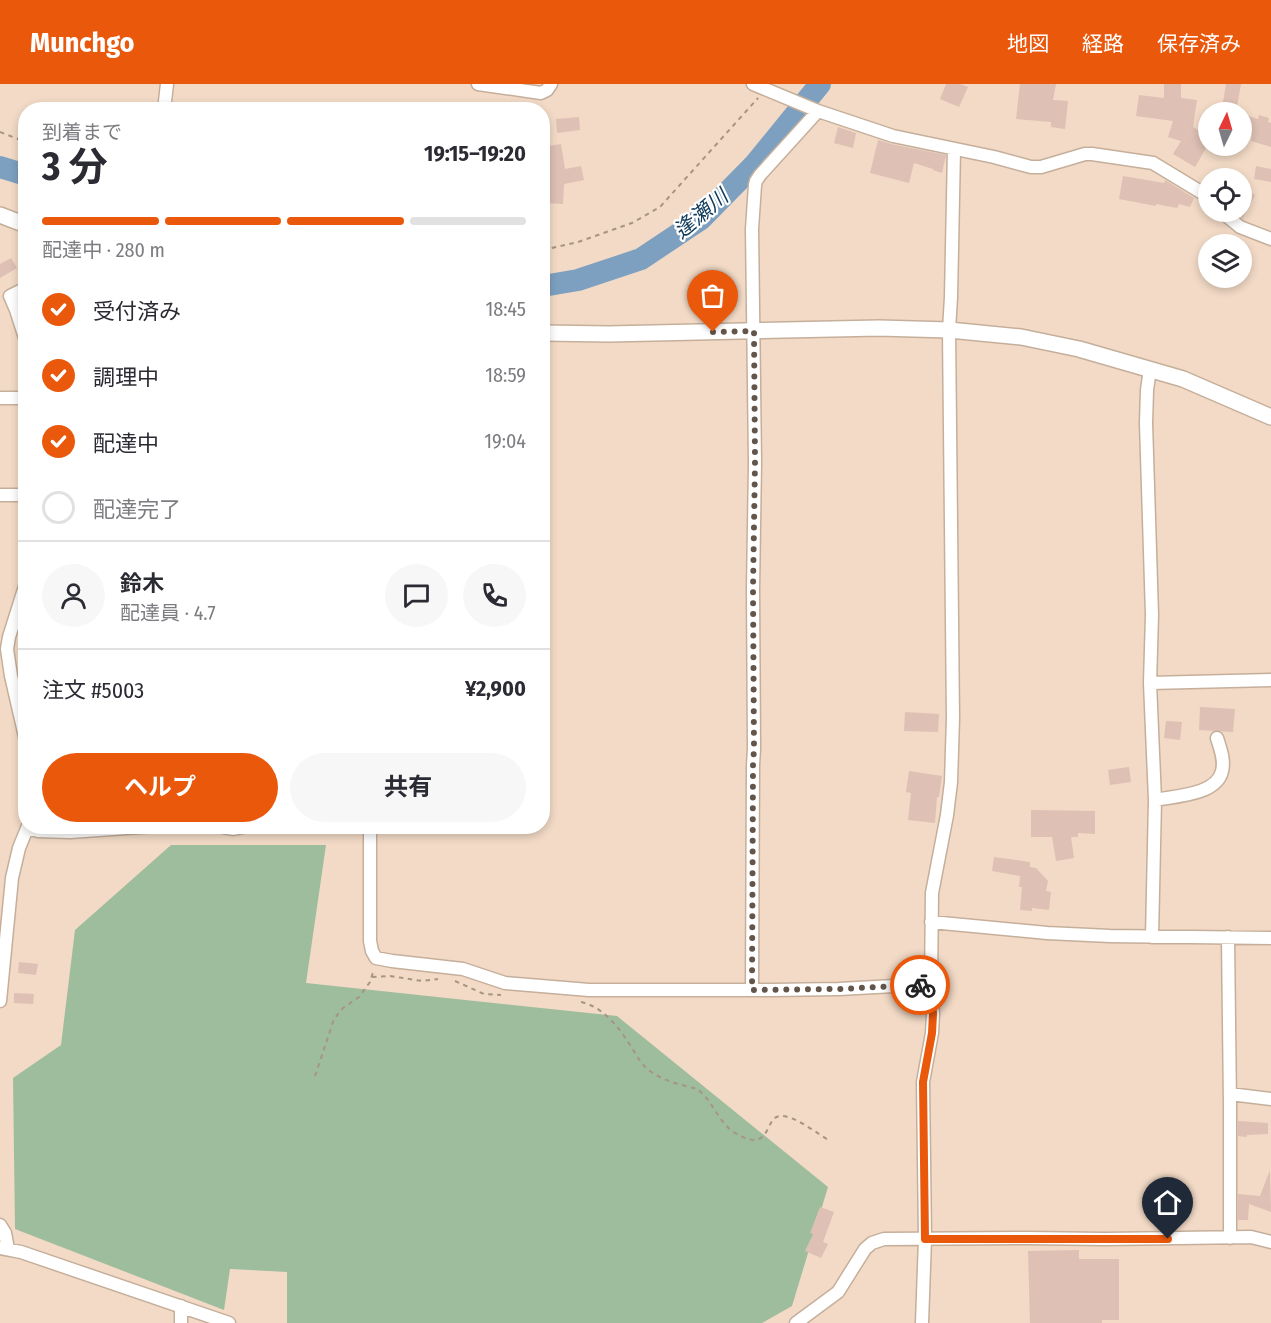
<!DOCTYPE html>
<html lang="ja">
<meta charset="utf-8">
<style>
:root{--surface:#fff;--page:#f7f7f7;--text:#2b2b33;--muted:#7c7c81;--line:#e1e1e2;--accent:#ea580c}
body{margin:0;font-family:"Fira Sans Condensed","Noto Sans JP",sans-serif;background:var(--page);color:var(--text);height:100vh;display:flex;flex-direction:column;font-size:22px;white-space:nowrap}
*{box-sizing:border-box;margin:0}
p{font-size:20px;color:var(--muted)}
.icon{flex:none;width:33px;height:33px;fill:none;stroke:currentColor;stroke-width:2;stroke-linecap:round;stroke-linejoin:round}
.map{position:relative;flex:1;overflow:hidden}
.drawer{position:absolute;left:18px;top:18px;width:532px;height:732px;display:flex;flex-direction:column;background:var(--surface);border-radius:24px;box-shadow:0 3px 9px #0003}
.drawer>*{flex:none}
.needle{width:39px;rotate:5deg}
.tools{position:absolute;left:1198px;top:18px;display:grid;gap:12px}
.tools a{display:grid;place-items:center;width:54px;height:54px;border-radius:50%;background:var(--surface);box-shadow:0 3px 9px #0003;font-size:30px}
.pin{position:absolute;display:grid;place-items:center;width:51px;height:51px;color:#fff;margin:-62px -26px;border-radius:50% 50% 50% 0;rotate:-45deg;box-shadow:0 0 6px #0007}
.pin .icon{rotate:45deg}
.courier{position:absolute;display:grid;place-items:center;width:60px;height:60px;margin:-30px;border:4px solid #ea580c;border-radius:50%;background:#fff;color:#222;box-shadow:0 2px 8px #0007}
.summary em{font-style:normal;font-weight:700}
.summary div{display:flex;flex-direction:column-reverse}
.summary{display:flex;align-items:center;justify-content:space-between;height:102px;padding:0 24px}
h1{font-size:39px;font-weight:700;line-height:45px}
.bar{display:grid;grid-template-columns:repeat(4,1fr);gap:9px 6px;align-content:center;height:72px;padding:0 24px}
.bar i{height:8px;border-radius:4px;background:var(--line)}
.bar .on{background:var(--accent)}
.bar p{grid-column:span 4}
.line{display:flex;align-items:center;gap:15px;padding:0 24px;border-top:2px solid var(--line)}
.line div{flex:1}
.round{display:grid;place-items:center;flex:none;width:63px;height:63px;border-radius:32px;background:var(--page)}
ol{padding:0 24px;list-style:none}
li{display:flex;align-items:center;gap:18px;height:66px}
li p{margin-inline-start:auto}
li .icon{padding:6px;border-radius:50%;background:var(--accent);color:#fff;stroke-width:4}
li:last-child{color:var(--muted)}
li i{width:33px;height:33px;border:3px solid var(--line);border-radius:50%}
.primary-button{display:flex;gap:12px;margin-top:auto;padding:12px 24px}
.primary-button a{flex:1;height:69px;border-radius:36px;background:var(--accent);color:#fff;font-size:24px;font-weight:700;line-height:69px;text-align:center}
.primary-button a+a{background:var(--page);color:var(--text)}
header{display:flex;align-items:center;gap:36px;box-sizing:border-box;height:84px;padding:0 30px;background:var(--accent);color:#fff}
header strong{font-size:28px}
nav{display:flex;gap:33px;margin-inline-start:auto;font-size:21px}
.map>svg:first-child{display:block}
.green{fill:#9ebd9d}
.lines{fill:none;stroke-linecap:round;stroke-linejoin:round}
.river{stroke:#7da0c0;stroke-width:22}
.building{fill:#dec0b4}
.minor-casing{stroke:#c5af9b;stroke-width:15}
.tertiary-casing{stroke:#c5af9b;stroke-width:18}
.path{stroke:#a69484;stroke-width:2;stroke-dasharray:4.5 4.5;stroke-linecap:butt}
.minor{stroke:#fff;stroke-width:12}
.tertiary{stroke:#fff;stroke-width:15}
.done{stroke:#63554a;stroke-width:6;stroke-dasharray:0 10.8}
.route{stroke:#ea580c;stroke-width:8}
.labels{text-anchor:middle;stroke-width:4.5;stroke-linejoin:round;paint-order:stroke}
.water-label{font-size:21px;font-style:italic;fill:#0e3959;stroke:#fff}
</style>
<header>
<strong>Munchgo</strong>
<nav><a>地図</a><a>経路</a><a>保存済み</a></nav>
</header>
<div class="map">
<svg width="1271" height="1239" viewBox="0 0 1271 1239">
<rect width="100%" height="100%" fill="#f2dac6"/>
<path class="green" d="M171,761H326L306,899L617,932L828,1103L792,1222L762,1239H287V1188L230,1185L224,1226L15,1145L13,994L61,961L75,846Z"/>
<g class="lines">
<path class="river" d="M0,83L26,91
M543,202L578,196L641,175L701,135L755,80L820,0"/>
</g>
<path class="building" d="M946,0H960L968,3L959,23L940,15Z
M1020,0H1056L1053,16L1068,17L1065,45L1051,43V38L1016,35Z
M1164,0H1181V14L1197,16L1193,43L1209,52V59L1195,83L1173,70L1181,57L1168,53L1173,37L1136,32L1139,11L1164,14Z
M1226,0H1241L1236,28H1221L1224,18H1223Z
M1242,30L1258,35L1259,31L1269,34L1268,38L1271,39V63L1251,57L1252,51L1242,48Z
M579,33L580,46L557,49L556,35Z
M838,43L856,49L853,64L834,59Z
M878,56L891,60L946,71L942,89L933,86V85L914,79L909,99L870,89Z
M561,60L565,85L581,82L584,96L564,100L563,120L543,119V104L550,105L543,63Z
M1256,82L1271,85V98L1254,95Z
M1123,92L1164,99L1165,96L1194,114L1190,123L1179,120L1177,124L1156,120V122L1119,115Z
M1242,105L1255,111L1243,134H1242Z
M11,174L17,184L0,194V180Z
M1200,623L1235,625L1233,648L1199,646Z
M905,628L939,630L938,648L904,647Z
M1166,637L1182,638L1180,656L1164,654Z
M1129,683L1131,698L1110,701L1108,686Z
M909,687L942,692L939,713H937L935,739L908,736L911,709L906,708Z
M1031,726L1095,727V750L1078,749V753H1071L1074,774L1056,777L1052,753H1031Z
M994,773L1030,778V783L1036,784L1048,797L1046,807L1051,808L1049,826L1032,824V827L1020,826L1022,803H1019L1020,792L992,787Z
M19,878L38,880L36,891L18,889Z
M14,909L34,910L33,920L14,919Z
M1238,1037L1268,1039V1050L1247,1051V1053L1238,1052Z
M1270,1086L1271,1128L1249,1120L1248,1136H1238V1110L1260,1112Z
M820,1123L834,1128L823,1158L828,1160L821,1174L805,1167L813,1150L810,1149Z
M1079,1166V1175H1119V1236H1102V1239H1030L1028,1167Z"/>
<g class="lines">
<g class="minor-casing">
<path id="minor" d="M478,0L541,9L547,6L551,0
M753,0L818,27L893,52L994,73L1031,83H1041L1085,70H1092L1153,79L1209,113
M164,26L167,0
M1222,128L1240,143L1271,155
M26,204L10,212L16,226L26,257
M1150,285L1147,306L1146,339L1152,531L1150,599L1155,716L1152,853
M0,314H26
M0,411H26
M26,499L9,553L7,565L11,592L26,657
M1150,599L1271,596
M1155,716C1175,712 1217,711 1222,687C1225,676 1220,664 1217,654
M217,742L233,745L248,742
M370,742V857L372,867L376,874L392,877L463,885L505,899L589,906H772L839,905L931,900
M28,744L38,747L70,748L155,742
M931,838L1047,849L1110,852L1271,854
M1228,853L1230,1021V1154
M752,906L753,681L754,665L753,505L755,378L752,145L755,101L756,97L760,91L818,27
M0,917L12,794L19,764L28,742
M1230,1010L1271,1015
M0,1141L5,1149L8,1165
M0,1164L21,1168L229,1239
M181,1239V1222
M796,1239L838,1208L865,1165L872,1159L884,1155L1028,1154L1105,1155L1251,1153L1271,1158
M922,1239L925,1155L923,998L932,949L933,930L931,900L932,809L947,731L951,698L953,634L949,246L951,213L954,65"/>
</g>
<g class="tertiary-casing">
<path id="tertiary" d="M0,131L26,141
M543,249L609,250L879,244L949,246L1021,253L1079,265L1183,295L1271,333"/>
</g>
<path class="path" d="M0,48L26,58
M543,166L578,158L632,139L660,123L758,14
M372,893L390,892L422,897L438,895
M455,897L484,910L501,911
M581,918C604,923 620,945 632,964C638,974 643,983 653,989C666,998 683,1001 697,1005C714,1017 718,1040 737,1050C772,1070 764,1033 780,1032C794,1031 818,1050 830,1057
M315,992L334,935L343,924L359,913L370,898L374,885"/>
<use href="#minor" class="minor"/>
<use href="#tertiary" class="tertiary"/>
</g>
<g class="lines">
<path class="done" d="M713,248L754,247L755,378L753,505L754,665L753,681L752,906L839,905L920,901"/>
<path class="route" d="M920,901L931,900L933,930L932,949L923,998L925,1155H1168"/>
</g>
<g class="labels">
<g class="water-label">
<text transform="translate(701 130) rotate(-40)" y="7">逢瀬川</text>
</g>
</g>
</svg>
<div class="tools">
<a><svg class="needle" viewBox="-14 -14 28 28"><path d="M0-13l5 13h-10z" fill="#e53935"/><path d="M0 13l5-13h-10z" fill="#7c7c81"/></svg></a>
<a><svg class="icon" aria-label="locate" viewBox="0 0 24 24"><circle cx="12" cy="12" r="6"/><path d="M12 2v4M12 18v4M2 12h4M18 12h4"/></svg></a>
<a><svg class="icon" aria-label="layers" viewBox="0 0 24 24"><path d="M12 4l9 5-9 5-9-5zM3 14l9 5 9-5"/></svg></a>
</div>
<div class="pin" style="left:713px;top:248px;background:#ea580c"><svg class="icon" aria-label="bag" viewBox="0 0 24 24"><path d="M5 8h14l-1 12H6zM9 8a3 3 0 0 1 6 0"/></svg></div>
<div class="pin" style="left:1168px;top:1155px;background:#1f2937"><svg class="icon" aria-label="home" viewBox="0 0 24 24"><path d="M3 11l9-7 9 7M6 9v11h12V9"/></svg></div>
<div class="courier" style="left:920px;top:901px"><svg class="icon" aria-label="bike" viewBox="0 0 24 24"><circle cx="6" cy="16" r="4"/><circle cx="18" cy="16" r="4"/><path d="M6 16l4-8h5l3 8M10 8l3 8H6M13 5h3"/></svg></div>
<section class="drawer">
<div class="summary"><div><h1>3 分</h1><p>到着まで</p></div><em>19:15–19:20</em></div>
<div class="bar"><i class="on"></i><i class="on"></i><i class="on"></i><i></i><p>配達中 · 280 m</p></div>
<ol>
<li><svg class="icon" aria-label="check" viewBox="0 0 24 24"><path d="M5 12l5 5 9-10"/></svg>受付済み<p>18:45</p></li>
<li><svg class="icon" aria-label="check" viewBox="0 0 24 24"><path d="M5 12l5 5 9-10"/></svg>調理中<p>18:59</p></li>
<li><svg class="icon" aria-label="check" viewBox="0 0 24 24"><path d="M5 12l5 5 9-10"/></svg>配達中<p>19:04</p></li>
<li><i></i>配達完了</li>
</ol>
<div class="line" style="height:108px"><a class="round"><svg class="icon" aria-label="person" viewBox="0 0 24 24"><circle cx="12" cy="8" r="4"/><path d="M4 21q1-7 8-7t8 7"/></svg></a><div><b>鈴木</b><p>配達員 · 4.7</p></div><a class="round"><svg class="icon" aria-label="chat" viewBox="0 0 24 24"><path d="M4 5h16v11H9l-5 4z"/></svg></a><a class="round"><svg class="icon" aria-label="phone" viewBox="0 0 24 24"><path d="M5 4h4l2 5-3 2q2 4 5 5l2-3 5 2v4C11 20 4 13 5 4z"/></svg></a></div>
<div class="line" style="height:78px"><div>注文 #5003</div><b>¥2,900</b></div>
<div class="primary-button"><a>ヘルプ</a><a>共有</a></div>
</section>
</div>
